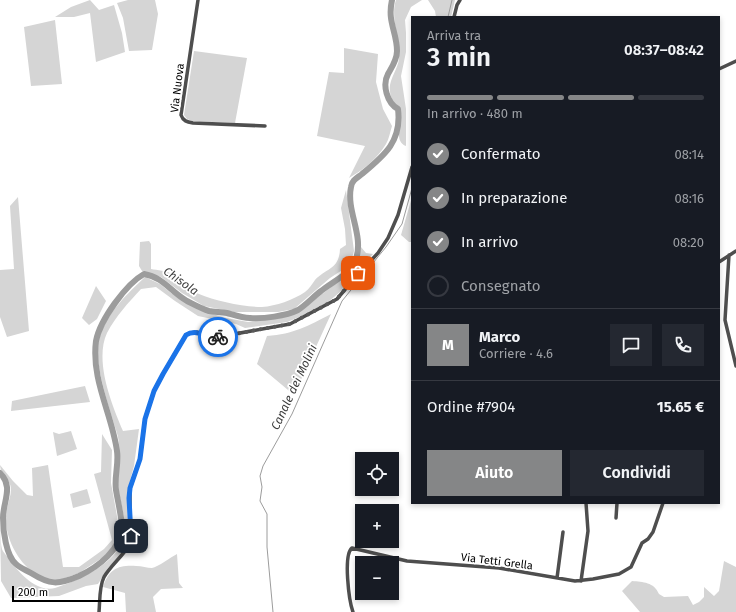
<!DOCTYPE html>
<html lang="it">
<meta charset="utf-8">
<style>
:root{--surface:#171b24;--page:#242831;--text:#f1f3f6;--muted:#9ea1a6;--line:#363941;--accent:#858687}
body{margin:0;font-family:"Fira Sans",sans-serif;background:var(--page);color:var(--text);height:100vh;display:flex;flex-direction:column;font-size:15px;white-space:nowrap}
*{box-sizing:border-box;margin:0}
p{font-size:13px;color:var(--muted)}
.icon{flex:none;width:22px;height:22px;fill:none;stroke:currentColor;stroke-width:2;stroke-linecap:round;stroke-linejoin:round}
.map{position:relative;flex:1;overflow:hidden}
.sheet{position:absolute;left:411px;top:16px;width:309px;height:488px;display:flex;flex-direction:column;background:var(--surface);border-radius:0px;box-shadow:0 2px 6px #0003}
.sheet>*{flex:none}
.buttons{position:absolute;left:355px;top:452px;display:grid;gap:8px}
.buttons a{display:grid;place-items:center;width:44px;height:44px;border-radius:0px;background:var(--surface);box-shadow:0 2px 6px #0003;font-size:20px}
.scale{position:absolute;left:12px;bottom:10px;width:102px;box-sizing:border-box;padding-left:4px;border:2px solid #000;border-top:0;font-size:11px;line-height:14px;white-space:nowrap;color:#000;-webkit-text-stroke:3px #fff;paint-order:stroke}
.pin{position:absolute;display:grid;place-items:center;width:34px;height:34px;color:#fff;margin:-17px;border-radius:8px;box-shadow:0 2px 6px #0006}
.courier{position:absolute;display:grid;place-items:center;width:40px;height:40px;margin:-20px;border:3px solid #1a73e8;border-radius:50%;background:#fff;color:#222;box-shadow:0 1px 5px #0007}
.summary em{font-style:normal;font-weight:600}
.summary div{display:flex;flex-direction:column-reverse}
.summary{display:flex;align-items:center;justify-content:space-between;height:68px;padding:0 16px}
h1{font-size:26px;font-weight:600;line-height:30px}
.bar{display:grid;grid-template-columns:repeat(4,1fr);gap:6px 4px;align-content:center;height:48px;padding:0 16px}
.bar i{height:5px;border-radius:3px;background:var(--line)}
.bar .current{background:var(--accent)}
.bar p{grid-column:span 4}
.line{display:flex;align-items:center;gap:10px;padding:0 16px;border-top:1px solid var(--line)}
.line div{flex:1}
.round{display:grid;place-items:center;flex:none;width:42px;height:42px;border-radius:0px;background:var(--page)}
ol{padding:0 16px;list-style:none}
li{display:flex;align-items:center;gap:12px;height:44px}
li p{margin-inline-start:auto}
li .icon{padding:4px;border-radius:50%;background:var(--accent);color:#fff;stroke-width:4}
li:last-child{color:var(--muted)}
li i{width:22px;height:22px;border:2px solid var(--line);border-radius:50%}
.cta{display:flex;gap:8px;margin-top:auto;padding:8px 16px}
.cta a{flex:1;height:46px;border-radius:0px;background:var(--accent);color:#fff;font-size:16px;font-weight:600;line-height:46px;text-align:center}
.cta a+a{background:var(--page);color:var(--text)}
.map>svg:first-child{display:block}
.green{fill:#d5d5d5}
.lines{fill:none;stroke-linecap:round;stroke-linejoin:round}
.stream{stroke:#9c9c9c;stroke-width:1}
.river{stroke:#9c9c9c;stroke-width:6}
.minor{stroke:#4e4e4e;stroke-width:3.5}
.done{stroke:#595959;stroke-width:4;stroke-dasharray:0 7.2}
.route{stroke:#1a73e8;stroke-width:5}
.labels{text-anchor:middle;stroke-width:3.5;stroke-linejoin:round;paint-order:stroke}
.street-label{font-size:11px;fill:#000;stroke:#fff}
.water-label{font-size:12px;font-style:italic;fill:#3d3d3d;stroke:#fff}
</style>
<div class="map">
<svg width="736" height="612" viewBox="0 0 736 612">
<rect width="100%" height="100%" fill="#fff"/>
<path class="green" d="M90,0L99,10L114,5L122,33L125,52L96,62L90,13L74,17H55L71,7Z
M128,0H155L158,14L152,50L129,51L123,18L117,3Z
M396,0H422L411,7L405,20L406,33V52L401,76L406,109V146C394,141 401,126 401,116C400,109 396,108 393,103C392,100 390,94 390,91C388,81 398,69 399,59C400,41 390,16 396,0Z
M428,0H455L451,17H436L435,11Z
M55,20L62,84L31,86L24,27Z
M344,48L378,54L376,82L383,109L392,126C390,132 389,139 386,144C377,159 363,170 349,178L365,146L317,136L329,72L344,73Z
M194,51L247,58L235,123L192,121L187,119L184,115Z
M346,190L354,251L350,265L330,278L294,309L278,312H234L204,306L182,293L161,277L142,271L139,266L140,242L149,241L151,244V269C157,270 167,271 172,274C182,281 188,289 199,294C215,301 244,307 262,307C276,306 293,300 305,292C309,289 312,284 315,280C326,268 339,270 340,249L346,245L345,229L341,208Z
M18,197L29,331L7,337L0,317V270L14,269L10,206Z
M412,197V242H409L401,235Z
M361,247L366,253L373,254L352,276L340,292L328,302L302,316L287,322L245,328L236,324L198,316L175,301L156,287L141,289C128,303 116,316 107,333C94,361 112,405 123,431L139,429L134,466L128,488L127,544L121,554L108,568L98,584L86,586L59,596L11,598L1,581L0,522C1,530 0,541 2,549C3,552 7,556 9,559C18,572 37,593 55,588C74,582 108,567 118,549C122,541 124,532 124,523C124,511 119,497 118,484C117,465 123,450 116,430C109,406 92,361 100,336C108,312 127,294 145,277L160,284L171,293L199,310L226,318L248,322L280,318L300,311L347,275L358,263Z
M96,286L106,301L97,319L89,325L82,318Z
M331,314L294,395L257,364L267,336C294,334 308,326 331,314Z
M85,386L90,402L11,411L12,401Z
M71,431L77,449L57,456L53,432L59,434Z
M102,434L112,450L111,483L119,527L116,542L105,556L79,573L54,582C48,579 39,577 34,573C17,561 5,537 6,517C6,507 11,498 11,489C11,480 0,474 0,465L13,481L27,495L33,496L32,468L48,465L63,567H79L104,549L112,540L94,474L101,472Z
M87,489L91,503L73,508L70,494Z
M177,554L179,583L183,588L161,589L153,597L156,612H126L125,593L103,587C109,569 118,565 136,566C142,566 147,568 152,568C158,567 171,557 177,554Z
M724,561L736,567V612H640L622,591L632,581C643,582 654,582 659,594L664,597L688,596L693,605L699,602L704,597V587L714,596L719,591Z"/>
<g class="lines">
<path class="stream" d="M448,17L452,0
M273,612L267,547V514L260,501L262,487L260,476L263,466L292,414L342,301L386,247L402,224L412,188"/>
<path class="river" d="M0,473C14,487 3,501 3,518C3,530 6,556 16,564C20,568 26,570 31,573C50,585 58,585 79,576C98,567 122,549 122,526C121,514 118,502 116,490C114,477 119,464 117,451C112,414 91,380 96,341C100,320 126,284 144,274C163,277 171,292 187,301C193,304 202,309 209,311C214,312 221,312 227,313C234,315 242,318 250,318C263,319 286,316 298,310C306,305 313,297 321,291C333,281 351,274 356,259C364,235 346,211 351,187C352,180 357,178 362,174C385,155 402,141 398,109C387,103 382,85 388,74C392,67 397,60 397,51C397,32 387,22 392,0"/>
<path class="minor" d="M198,0L181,115C183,121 187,122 193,123L265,126
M454,17L457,5L460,0
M719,69L736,61
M729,255L725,320L736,366
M719,262L736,251
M616,518L617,503
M557,578L563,532
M581,581L588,531L586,503
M99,612C100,601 99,587 104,577C111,565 123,556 130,544V488L140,459L145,419L154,391L163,374L186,335L190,333L197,332L204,335L218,337L290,324L337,299L353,280L378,253L388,238L398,215L412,167
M353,612C349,601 343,555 352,548L407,561L499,568L575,581L593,579L619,574L631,567L642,543L648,539L653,532L663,503"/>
</g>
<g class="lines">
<path class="done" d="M218,337L290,324L337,299L358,273"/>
<path class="route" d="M131,536L129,498L130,488L140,459L145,419L154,391L163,374L186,335C195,329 207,336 218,337"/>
</g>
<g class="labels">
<g class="street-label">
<text transform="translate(177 88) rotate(-83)" y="4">Via Nuova</text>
<text transform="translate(497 561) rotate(7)" y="4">Via Tetti Grella</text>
</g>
<g class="water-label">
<text transform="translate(181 281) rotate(35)" y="4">Chisola</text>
<text transform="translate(294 387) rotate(-65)" y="4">Canale dei Molini</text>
</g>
</g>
</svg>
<div class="buttons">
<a><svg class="icon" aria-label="locate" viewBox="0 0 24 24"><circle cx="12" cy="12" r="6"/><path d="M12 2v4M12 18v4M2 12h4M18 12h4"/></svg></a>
<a>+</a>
<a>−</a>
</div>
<div class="scale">200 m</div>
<div class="pin" style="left:358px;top:273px;background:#ea580c"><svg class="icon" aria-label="bag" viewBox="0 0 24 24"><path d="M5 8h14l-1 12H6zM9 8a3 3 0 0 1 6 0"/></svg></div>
<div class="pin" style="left:131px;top:536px;background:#1f2937"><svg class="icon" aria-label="home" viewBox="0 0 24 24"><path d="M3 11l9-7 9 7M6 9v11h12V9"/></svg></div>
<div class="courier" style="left:218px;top:337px"><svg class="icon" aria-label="bike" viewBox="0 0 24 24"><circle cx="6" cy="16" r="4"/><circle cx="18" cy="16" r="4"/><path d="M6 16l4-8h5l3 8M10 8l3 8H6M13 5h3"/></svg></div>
<section class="sheet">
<div class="summary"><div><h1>3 min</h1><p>Arriva tra</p></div><em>08:37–08:42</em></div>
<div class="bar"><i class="current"></i><i class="current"></i><i class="current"></i><i></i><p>In arrivo · 480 m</p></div>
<ol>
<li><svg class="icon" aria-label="check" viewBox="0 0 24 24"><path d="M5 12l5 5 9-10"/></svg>Confermato<p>08:14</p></li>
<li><svg class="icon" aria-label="check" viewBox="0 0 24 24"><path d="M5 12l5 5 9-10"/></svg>In preparazione<p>08:16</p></li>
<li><svg class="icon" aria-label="check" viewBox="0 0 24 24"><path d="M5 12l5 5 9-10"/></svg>In arrivo<p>08:20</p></li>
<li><i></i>Consegnato</li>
</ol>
<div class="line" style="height:72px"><b class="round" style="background:var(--accent);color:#fff">M</b><div><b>Marco</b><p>Corriere · 4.6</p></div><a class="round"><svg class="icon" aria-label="chat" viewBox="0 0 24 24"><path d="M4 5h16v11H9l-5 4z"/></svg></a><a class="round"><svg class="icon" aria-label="phone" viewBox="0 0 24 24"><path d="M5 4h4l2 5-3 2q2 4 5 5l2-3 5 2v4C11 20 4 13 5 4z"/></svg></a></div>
<div class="line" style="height:52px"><div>Ordine #7904</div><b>15.65 €</b></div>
<div class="cta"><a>Aiuto</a><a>Condividi</a></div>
</section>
</div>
